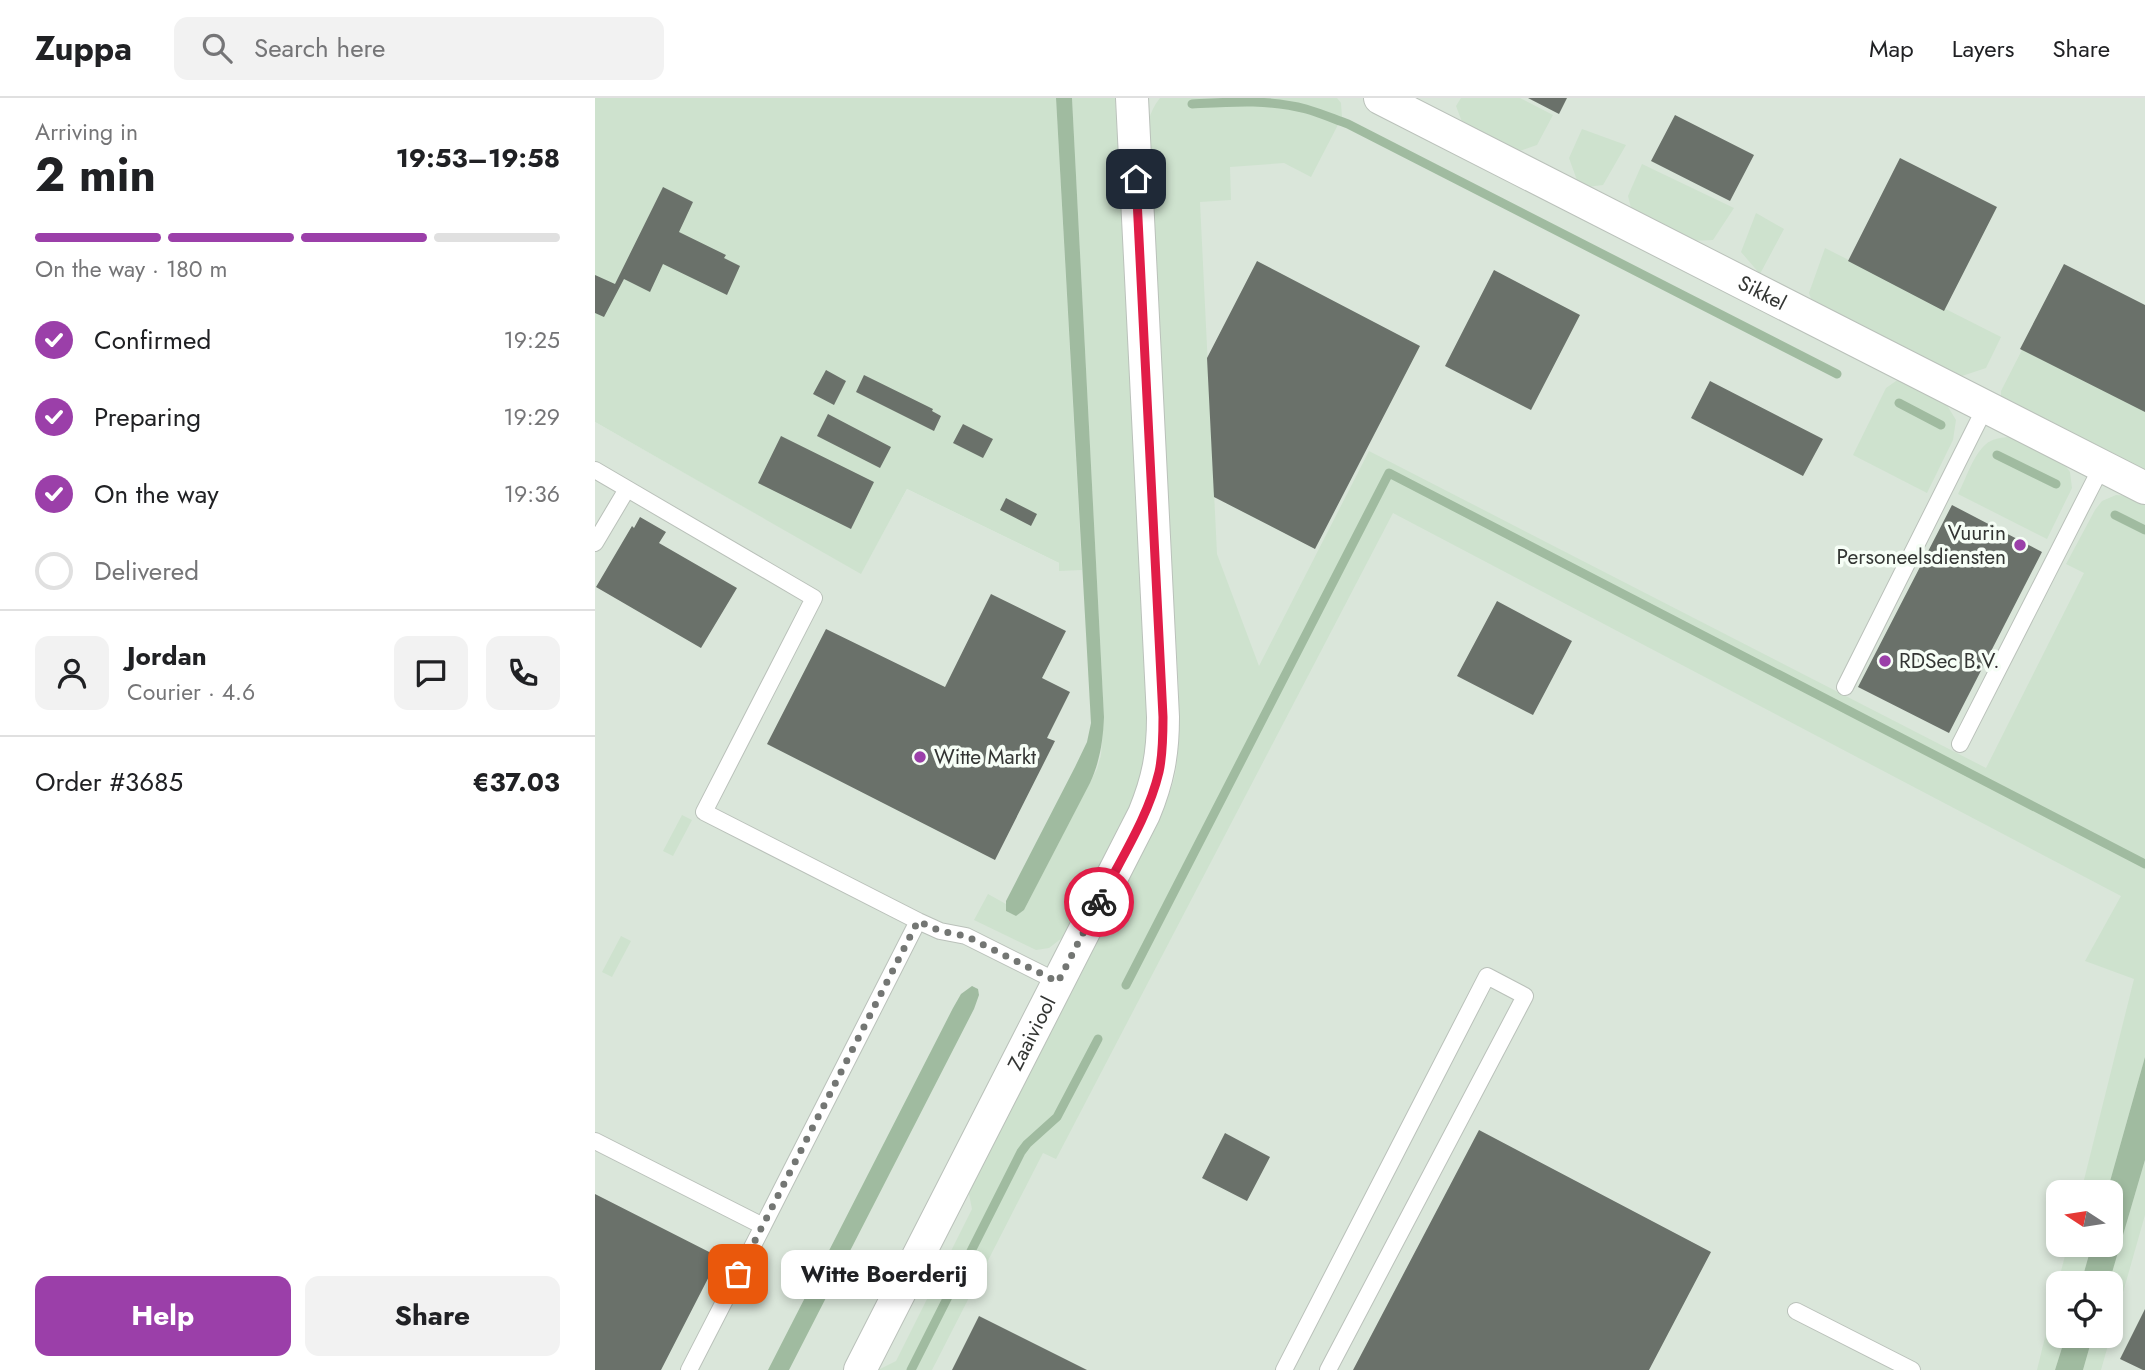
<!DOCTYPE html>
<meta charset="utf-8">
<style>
:root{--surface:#fff;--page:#f2f2f2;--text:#202124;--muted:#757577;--line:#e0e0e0;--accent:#9b3fa9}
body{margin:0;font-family:Jost,sans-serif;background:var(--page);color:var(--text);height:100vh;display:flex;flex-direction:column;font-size:26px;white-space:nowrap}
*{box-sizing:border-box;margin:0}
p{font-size:23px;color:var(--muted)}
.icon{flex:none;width:38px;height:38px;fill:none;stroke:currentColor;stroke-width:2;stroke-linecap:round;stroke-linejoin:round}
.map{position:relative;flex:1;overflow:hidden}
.panel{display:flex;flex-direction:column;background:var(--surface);width:595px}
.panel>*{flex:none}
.needle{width:46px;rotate:282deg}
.fabs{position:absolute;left:1451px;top:1082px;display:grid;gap:14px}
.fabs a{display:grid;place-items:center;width:77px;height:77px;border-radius:14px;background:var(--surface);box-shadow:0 4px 10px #0003;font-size:35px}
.pin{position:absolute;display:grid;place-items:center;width:60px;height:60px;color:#fff;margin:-30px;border-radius:14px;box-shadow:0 4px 10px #0006}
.courier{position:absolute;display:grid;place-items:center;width:70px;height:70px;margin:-35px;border:5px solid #e11d48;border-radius:50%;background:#fff;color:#222;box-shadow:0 2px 9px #0007}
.bubble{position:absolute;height:49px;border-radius:14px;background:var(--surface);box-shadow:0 4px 10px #0003;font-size:23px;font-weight:700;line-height:49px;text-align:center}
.overview em{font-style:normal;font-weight:700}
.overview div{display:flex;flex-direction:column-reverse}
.overview{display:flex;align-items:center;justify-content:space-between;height:119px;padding:0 35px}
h1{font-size:46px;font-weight:700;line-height:52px}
.bar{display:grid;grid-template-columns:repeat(4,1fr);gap:10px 7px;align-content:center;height:84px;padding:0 35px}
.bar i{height:9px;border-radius:5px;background:var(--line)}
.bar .active{background:var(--accent)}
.bar p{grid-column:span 4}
.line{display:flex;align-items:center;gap:18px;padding:0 35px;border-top:2px solid var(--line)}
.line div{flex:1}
.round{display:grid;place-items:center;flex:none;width:74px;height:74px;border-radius:14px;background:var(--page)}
ol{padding:0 35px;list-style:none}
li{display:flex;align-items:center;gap:21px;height:77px}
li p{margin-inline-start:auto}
li .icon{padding:7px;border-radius:50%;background:var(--accent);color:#fff;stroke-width:4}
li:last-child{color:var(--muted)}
li i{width:38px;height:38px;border:4px solid var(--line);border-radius:50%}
.cta{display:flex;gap:14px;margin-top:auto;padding:14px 35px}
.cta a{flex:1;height:80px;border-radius:14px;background:var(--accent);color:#fff;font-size:28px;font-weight:700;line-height:80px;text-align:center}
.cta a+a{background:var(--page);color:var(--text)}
header{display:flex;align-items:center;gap:42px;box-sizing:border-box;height:98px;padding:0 35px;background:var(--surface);border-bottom:2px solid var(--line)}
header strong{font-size:33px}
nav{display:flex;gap:38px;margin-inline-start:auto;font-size:24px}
.search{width:490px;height:63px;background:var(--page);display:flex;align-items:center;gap:18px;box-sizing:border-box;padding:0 24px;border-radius:14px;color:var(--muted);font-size:26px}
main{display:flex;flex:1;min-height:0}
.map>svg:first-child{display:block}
.built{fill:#dae6da;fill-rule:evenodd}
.green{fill:#cee2ce}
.water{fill:#a0bba0}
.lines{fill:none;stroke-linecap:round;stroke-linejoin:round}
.stream{stroke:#a0bba0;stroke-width:9}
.building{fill:#6a716a}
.service-casing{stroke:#bac1ba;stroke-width:18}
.minor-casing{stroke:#bac1ba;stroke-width:34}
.service{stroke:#fff;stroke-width:16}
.minor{stroke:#fff;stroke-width:32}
.done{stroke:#737673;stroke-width:7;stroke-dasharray:0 12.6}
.route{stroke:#e11d48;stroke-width:9}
.poi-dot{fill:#9b3fa9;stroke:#f6fef6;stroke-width:2.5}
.labels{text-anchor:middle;stroke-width:7;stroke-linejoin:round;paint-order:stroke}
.street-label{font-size:21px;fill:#333533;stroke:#f6fef6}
.poi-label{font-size:21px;fill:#333533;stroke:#f6fef6;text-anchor:start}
</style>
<header>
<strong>Zuppa</strong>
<div class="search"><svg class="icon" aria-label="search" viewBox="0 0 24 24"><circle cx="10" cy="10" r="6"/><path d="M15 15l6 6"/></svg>Search here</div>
<nav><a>Map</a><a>Layers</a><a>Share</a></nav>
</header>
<main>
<section class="panel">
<div class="overview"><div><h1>2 min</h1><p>Arriving in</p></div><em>19:53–19:58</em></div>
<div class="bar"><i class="active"></i><i class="active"></i><i class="active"></i><i></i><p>On the way · 180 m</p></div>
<ol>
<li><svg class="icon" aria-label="check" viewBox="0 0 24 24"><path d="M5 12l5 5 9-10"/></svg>Confirmed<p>19:25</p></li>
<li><svg class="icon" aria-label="check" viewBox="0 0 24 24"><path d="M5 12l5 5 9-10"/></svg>Preparing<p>19:29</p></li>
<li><svg class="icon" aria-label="check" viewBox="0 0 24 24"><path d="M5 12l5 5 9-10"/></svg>On the way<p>19:36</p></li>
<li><i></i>Delivered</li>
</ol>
<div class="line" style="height:126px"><a class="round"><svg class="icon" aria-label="person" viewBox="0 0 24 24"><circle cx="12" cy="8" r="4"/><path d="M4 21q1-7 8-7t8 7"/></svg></a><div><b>Jordan</b><p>Courier · 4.6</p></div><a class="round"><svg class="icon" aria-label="chat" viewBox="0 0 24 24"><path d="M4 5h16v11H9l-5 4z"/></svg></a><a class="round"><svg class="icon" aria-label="phone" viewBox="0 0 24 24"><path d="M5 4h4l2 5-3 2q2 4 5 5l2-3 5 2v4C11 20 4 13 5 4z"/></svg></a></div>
<div class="line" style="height:91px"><div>Order #3685</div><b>€37.03</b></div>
<div class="cta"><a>Help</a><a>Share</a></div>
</section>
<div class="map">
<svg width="1550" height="1272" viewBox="0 0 1550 1272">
<rect width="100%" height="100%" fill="#e9f0e9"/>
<path class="built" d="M440,0H1550V1272H0V324L266,475L312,391L464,465ZM1463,1094H1516V1146H1463ZM1463,1185H1516V1237H1463Z"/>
<path class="green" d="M0,0H461L487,472L464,473V465L312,391L266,476L0,324Z
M477,0H520L554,632L549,672L541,696L467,840L454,850L441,852L379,822L393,796L411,806V813L421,818L429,812L502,671L506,657L509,619Z
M565,0H742L746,5L747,19L716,79L689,65L635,69L636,102L605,104L622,456L664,568L774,353L1391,670L1489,475L1471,466L1500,412L1507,403L1521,397L1535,398L1550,403V959L1512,1094H1486L1539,881L1490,863L1526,798L798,415L461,1061L448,1055L337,1272H283L301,1263L377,1111L373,1091L559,728C568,710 578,691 581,671C585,645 584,619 584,593L552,54C552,34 551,17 565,0Z
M866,0H925L958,17L942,47L922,54L869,29L861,8Z
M987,31L1031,47L1008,87L992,89L983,85L974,60Z
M1047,66L1139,110L1118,142L1093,143L1037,114L1033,98Z
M1161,115L1189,131L1165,176L1146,154Z
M1230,150L1406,239L1391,270L1364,279L1217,204L1214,195Z
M1428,250L1550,311V375L1406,300V293Z
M1301,283H1309L1350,304L1361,322L1358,342L1332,395L1258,357L1291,290Z
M1412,339L1422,340L1469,366L1475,374L1477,390L1452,441L1363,396C1371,381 1378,357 1391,346C1397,341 1405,340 1412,339Z
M87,717L97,722L78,758L68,753Z
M26,838L36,843L17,879L7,874Z
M1550,1062V1117L1506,1272H1488L1498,1237H1516L1514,1185Z
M1473,1146H1497L1486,1185H1463Z
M1463,1186V1237H1471L1460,1272H1442Z"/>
<path class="water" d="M461,0H477L509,619C508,643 505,663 495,685L429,812L421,818L411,813V803L480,669L492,644L496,625Z
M377,888L383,891L384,897L379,911L194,1272H173L358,910L366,896Z
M1550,959V1062L1514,1185H1486L1497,1146H1516V1094H1512Z
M1471,1237H1498L1488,1272H1460Z"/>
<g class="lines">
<path class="stream" d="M597,6C635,4 674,1 711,11C725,15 739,21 753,26L1242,276
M1304,305L1346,327
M1402,357L1461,386
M1520,417L1550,432
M531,887L794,375L1550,766
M316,1272L426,1054L432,1046L462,1019L503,941"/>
</g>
<path class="building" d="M933,0H972L964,16Z
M1080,17L1159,57L1135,103L1056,63Z
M1305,60L1402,109L1349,213L1253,163Z
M68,89L98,104L84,134L131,157L129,160L145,168L132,197L68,166L55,194L29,181L9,219L0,215V177L20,186Z
M662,163L825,248L720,451L619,399L612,260Z
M1469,166L1550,207V314L1425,251Z
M899,172L985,217L936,312L850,268Z
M231,272L251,283L239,307L218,296Z
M269,277L338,311L337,313L346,318L339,333L261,294Z
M1115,283L1228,341L1208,378L1096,320Z
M233,316L296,349L285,370L222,338Z
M368,326L398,341L388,360L358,345Z
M186,338L279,384L256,431L163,385Z
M411,400L442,416L436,428L405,412Z
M1357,407L1447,454L1354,635L1263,589Z
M45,419L71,434L64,445L142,490L106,550L1,489L37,428L39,430Z
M396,496L471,533L447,580L475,594L452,640L460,643L400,762L172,646L231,531L350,589Z
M902,503L977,543L938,617L862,578Z
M884,1032L1116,1154L1054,1272H758Z
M630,1035L675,1059L652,1103L607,1080Z
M0,1096L124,1159L66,1272H0Z
M1550,1211V1272H1548L1525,1261Z
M384,1218L492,1272H357Z"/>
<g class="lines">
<g class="service-casing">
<path id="service" d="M0,372L219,500L109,714L323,823L168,1128
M0,445L32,391
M1250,589L1391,308
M1365,646L1507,368
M323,823L345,833L371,838L463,884
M0,1043L168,1128L94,1272
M1201,1213L1317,1272
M689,1272L892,878L930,898L733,1272"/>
</g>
<g class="minor-casing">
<g id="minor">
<path id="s1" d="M785,0L1550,390"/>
<path id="s2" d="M265,1272L549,716C563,682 568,656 568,619L537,0"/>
</g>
</g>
<use href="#service" class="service"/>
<use href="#minor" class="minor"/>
</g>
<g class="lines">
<path class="done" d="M143,1176L323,823L345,833L371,838L463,884L504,804"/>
<path class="route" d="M504,804C525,762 553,720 564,674C568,656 568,637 568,619L541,81"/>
</g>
<g class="poi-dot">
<circle cx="1425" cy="447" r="7"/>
<circle cx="1290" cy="563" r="7"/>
<circle cx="325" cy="659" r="7"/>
</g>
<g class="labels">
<g class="street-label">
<text dy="7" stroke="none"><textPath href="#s1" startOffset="429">Sikkel</textPath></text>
<text dy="7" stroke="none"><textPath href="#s2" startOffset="378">Zaaiviool</textPath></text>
</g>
<g class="poi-label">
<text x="1411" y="442" text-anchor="end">Vuurin<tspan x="1411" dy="24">Personeelsdiensten</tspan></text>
<text x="1304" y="570">RDSec B.V.</text>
<text x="339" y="666">Witte Markt</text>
</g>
</g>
</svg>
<div class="fabs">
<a><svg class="needle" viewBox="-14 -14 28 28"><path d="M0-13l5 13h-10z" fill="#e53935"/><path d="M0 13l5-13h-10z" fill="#757577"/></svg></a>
<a><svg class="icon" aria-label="locate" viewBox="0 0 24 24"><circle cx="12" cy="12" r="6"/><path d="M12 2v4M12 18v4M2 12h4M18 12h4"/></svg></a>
</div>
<div class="pin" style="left:143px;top:1176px;background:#ea580c"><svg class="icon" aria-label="bag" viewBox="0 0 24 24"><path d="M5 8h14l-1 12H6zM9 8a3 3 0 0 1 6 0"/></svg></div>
<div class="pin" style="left:541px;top:81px;background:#1f2937"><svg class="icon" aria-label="home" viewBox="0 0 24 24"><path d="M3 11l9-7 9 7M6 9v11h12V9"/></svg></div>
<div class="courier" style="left:504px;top:804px"><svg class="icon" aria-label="bike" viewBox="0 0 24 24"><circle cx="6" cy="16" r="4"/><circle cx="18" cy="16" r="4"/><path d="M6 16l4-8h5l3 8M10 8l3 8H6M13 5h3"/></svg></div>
<div class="bubble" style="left:186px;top:1152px;width:206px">Witte Boerderij</div>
</div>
</main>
